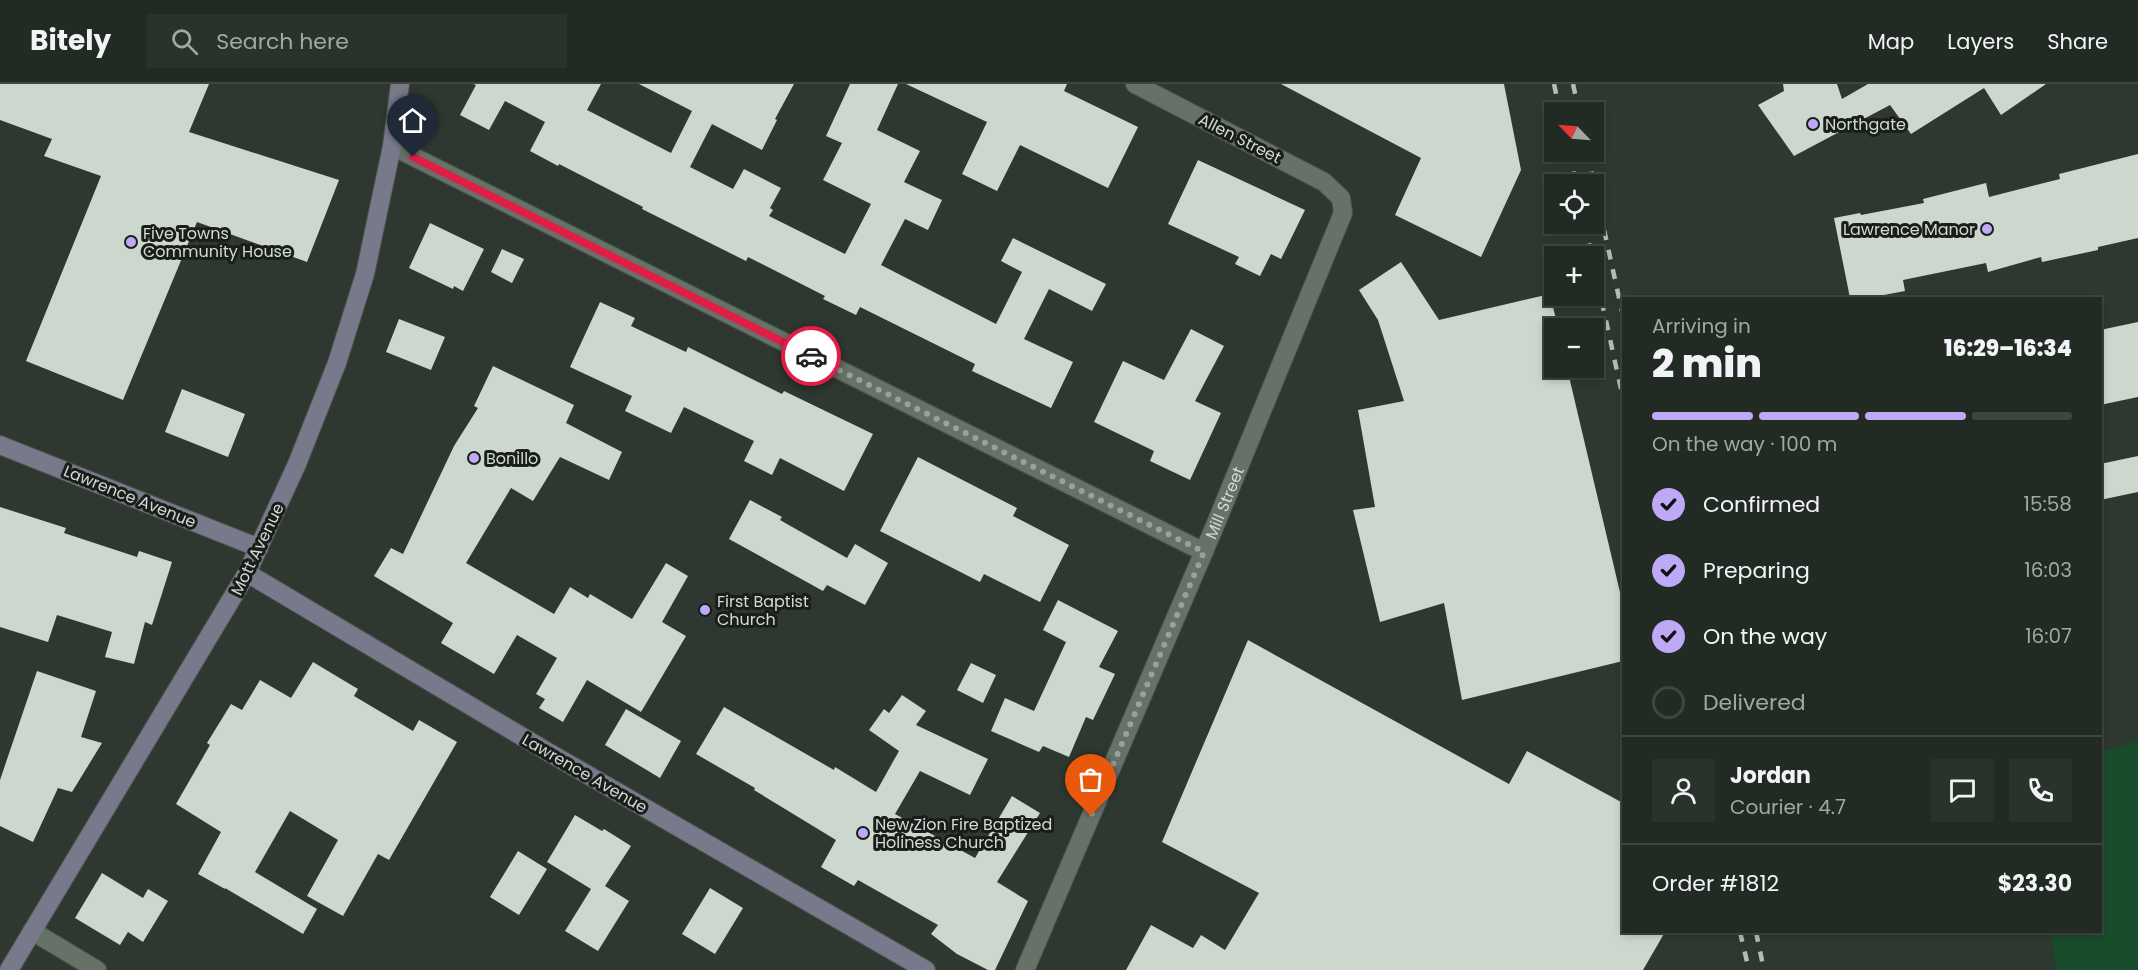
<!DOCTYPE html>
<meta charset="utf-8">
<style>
:root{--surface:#222a24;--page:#2a322c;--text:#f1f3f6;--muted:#a2a7a6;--line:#3f4641;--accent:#bda9f5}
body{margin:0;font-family:Poppins,sans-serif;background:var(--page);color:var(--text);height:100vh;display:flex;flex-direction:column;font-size:22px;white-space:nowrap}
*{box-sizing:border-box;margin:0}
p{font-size:20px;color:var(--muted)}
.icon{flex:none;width:33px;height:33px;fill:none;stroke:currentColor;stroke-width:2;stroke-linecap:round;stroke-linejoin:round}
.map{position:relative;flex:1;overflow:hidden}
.sheet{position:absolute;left:1622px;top:213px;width:480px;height:636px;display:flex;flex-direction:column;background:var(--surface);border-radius:0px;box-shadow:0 3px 9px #0003,0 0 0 2px var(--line)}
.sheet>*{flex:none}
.needle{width:39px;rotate:295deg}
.fabs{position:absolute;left:1544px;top:18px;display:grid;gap:12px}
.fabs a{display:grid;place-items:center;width:60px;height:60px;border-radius:0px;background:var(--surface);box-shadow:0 3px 9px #0003,0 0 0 2px var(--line);font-size:30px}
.pin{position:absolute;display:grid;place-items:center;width:51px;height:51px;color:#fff;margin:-62px -26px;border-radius:50% 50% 50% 0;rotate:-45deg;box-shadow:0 0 6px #0007}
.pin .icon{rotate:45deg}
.courier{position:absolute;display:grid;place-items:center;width:60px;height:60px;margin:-30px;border:4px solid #e11d48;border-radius:50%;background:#fff;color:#222;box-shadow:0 2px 8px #0007}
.overview em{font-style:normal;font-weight:800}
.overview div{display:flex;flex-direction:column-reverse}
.overview{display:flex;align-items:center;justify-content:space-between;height:102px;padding:0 30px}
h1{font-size:39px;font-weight:800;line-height:45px}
.bar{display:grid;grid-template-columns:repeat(4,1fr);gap:9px 6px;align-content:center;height:72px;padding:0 30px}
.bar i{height:8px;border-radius:4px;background:var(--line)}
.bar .active{background:var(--accent)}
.bar p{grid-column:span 4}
.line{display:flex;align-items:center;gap:15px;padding:0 30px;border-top:2px solid var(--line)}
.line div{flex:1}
.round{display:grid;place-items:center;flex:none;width:63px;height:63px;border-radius:0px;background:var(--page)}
ol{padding:0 30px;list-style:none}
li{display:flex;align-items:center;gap:18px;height:66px}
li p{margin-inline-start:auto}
li .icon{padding:6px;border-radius:50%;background:var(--accent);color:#111;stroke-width:4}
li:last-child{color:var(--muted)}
li i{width:33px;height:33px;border:3px solid var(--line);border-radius:50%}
header{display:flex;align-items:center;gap:36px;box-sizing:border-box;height:84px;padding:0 30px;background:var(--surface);border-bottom:2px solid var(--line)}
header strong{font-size:28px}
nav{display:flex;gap:33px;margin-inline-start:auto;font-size:21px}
.search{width:420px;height:54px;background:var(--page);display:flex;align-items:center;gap:15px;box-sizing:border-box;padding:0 21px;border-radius:0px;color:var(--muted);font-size:22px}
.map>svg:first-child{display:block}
.green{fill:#194c2a}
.building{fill:#ccd7ce}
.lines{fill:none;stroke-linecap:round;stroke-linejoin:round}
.street-casing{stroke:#4b534d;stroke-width:20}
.secondary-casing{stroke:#4b534d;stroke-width:20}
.street{stroke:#667168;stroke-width:18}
.secondary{stroke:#78798a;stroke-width:18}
.rail{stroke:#b5bcb6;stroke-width:4.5;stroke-dasharray:10 10;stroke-linecap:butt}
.done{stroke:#99a19b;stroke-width:6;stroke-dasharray:0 10.8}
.route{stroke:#e11d48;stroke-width:8}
.poi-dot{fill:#bda9f5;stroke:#191e1a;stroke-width:2}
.labels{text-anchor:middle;stroke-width:6;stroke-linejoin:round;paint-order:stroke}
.poi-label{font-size:16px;fill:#d3d9d4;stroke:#191e1a;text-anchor:start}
.street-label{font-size:16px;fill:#d3d9d4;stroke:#191e1a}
</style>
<header>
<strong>Bitely</strong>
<div class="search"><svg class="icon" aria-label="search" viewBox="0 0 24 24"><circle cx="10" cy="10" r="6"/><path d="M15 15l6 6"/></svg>Search here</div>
<nav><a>Map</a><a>Layers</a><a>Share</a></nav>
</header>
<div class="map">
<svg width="2138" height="886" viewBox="0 0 2138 886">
<rect width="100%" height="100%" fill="#2e3830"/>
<path class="green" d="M2138,657V886H2057L2050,848H2100V668Z"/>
<path class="building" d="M0,0H209L189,48L339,96L307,178L197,138L123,316L26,277L101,92L44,72L52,55L0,36Z
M473,0H601L587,26L671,69L692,27L639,0H794L775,35L777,36L762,66L712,40L690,83L733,105L744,85L781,104L770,124L773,126L769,132L845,170L871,120L823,96L842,59L826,52L850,0H898L877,46L920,67L904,98L942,116L928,146L905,135L881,181L996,240L1022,188L1001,177L1013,154L1106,200L1092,227L1049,205L1024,255L1073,278L1051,324L972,287L975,280L860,223L856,231L823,215L825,212L748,173L746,177L642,125L643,123L559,80L558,82L530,67L545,38L505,17L489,46L460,31L476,1Z
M906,0H1067L1064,7L1138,43L1108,104L1020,61L997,107L962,90L987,38Z
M1281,0H1504L1521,86L1481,173L1395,131L1421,74Z
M1783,0H1837L1842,15L1868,0H2046L2001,31L1984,4L1911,50L1890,21L1794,72L1758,21L1784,7Z
M2138,70V154L2098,163V166L2042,178L2041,173L1988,188L1986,179L1903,196L1905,207L1868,214H1850L1834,134L1860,129L1861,131L1924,119L1923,115L1986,99L1989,113L2060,95L2059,90Z
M1198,76L1305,126L1281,175L1271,170L1260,192L1235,180L1239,173L1168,140Z
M430,139L484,165L463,207L454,202L453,205L409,184Z
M502,165L524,175L512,199L491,188Z
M1401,178L1439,236L1550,210L1558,244H1554V284H1567L1623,521V577L1462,616L1444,519L1380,538L1353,426L1375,423L1358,326L1404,317L1378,236L1359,206Z
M600,218L635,234L631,242L686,268L688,263L782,310L784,307L873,350L844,407L780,374L772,391L744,377L754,357L684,323L671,349L625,327L632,312L570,283Z
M399,235L445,253L431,286L386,268Z
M2138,238V313L2100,321V246Z
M1191,245L1224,262L1195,317L1221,329L1190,396L1150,377L1154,367L1094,338L1123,277L1164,296Z
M493,282L574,321L566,339L622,368L609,396L560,373L533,417L511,404L466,479L554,530L570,503L588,514L590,510L632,535L666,479L688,492L662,538L686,552L641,628L587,596L563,638L539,624L545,615L536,610L557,574L517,551L494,590L441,559L453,539L374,492L391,464L403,470L454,362L478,324L474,322Z
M182,305L245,330L228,373L165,348Z
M2138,372V408L2100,416V380Z
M918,373L1017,424L1013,432L1069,461L1040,518L984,490L980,498L880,447Z
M750,416L782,433L780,436L847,474L855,460L888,479L865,521L827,501L823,507L729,455Z
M0,423L66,444L64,449L137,473L139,467L172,478L152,541L145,538L134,580L105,573L112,548L57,531L48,558L0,543Z
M1058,516L1118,547L1099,583L1115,590L1093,636L1086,633L1069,673L1043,662L1039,668L991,647L1005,614L1034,627L1066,558L1043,546Z
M1248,556L1509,700L1527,667L1623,719V848H1665L1643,886H1126L1151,841L1193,864L1201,851L1225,866L1259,809L1162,758Z
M313,578L358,605L354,612L413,647L419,636L457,658L389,776L378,770L343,832L307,812L338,756L290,727L255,788L317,825L303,850L225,804V805L198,790L221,748L176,720L210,661L207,659L231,620L242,626L260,596L291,614Z
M971,579L996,591L983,619L957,606Z
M37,587L96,607L81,653L102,659L72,708L58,704L33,758L0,742V696Z
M902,611L926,627L916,641L988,675L970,711L920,687L895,730L975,774L1012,712L1040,729L997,798L1028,817L995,886H988L957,870L931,850L938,841L858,796L854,802L821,783L836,756L754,706L755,704L696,670L724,623L834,686L835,683L876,708L899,667L869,646L884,625L889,629Z
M626,625L681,657L660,694L605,661Z
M575,731L602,747L604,745L631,762L605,802L629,817L598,867L565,847L591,805L547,778Z
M518,767L547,785L519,831L490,813Z
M102,789L143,814L148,805L168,817L143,858L128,848L120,861L75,834Z
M710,804L743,824L715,870L682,850Z"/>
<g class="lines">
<g class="street-casing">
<g id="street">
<path d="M392,62L1204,468"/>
<path d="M32,847L97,886"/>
<path id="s1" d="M1025,886L1214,444L1343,129L1341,114L1324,98L1135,0"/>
</g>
</g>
<g class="secondary-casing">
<path id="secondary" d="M0,361L259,464
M247,489L548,668L926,886
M9,886L247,489L297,380L337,279L365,190L392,62L400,0"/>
</g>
<use href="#street" class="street"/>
<use href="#secondary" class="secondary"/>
<path class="rail" d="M1554,0L1560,28
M1573,0L1579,28
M1569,68L1576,100
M1587,68L1623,232
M1584,140L1592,172
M1593,178L1623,314
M1740,848L1749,886
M1756,848L1764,886"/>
</g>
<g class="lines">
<path class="done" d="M811,272L1204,468L1091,732"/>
<path class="route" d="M413,73L811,272"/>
</g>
<g class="poi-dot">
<circle cx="1813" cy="40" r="6"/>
<circle cx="1987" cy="145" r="6"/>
<circle cx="131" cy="158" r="6"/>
<circle cx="474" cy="374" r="6"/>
<circle cx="705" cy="526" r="6"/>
<circle cx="863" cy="749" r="6"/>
</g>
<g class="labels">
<g class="poi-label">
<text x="1825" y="46">Northgate</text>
<text x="1975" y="151" text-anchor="end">Lawrence Manor</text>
<text x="143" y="155">Five Towns<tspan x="143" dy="18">Community House</tspan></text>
<text x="486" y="380">Bonillo</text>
<text x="717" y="523">First Baptist<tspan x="717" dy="18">Church</tspan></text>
<text x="875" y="746">New Zion Fire Baptized<tspan x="875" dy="18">Holiness Church</tspan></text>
</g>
<g class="street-label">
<text transform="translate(1240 54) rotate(27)" y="6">Allen Street</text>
<text transform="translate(130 412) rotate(22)" y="6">Lawrence Avenue</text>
<text dy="6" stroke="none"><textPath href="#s1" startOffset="508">Mill Street</textPath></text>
<text transform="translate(257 465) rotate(-64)" y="6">Mott Avenue</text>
<text transform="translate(585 689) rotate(30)" y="6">Lawrence Avenue</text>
</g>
</g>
</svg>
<div class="fabs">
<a><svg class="needle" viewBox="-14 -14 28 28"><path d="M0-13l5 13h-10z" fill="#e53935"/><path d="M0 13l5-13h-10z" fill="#a2a7a6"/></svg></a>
<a><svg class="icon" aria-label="locate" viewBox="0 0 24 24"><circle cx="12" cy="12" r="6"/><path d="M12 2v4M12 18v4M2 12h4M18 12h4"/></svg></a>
<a>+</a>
<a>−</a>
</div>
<div class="pin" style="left:1091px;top:732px;background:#ea580c"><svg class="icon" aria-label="bag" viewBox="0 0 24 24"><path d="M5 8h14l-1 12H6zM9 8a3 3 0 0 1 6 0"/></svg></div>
<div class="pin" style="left:413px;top:73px;background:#1f2937"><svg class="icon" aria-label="home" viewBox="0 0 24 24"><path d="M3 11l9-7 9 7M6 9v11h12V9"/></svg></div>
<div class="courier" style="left:811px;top:272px"><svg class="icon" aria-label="car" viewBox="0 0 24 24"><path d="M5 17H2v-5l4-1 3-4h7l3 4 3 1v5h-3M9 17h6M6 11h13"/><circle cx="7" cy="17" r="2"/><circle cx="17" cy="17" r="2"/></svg></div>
<section class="sheet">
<div class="overview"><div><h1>2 min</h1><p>Arriving in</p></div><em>16:29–16:34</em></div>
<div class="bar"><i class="active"></i><i class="active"></i><i class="active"></i><i></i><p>On the way · 100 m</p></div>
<ol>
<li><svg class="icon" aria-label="check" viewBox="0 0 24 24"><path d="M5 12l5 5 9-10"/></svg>Confirmed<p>15:58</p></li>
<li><svg class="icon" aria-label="check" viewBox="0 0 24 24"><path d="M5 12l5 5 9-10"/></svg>Preparing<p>16:03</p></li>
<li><svg class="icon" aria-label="check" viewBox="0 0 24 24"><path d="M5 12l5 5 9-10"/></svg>On the way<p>16:07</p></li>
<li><i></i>Delivered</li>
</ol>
<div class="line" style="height:108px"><a class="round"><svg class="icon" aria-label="person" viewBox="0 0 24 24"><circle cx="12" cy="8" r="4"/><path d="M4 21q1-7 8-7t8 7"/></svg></a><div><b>Jordan</b><p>Courier · 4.7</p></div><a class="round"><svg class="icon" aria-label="chat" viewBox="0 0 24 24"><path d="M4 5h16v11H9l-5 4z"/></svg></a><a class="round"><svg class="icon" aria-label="phone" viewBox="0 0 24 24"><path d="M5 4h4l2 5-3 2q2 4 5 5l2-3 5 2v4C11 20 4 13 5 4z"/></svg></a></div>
<div class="line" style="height:78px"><div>Order #1812</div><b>$23.30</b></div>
</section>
</div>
